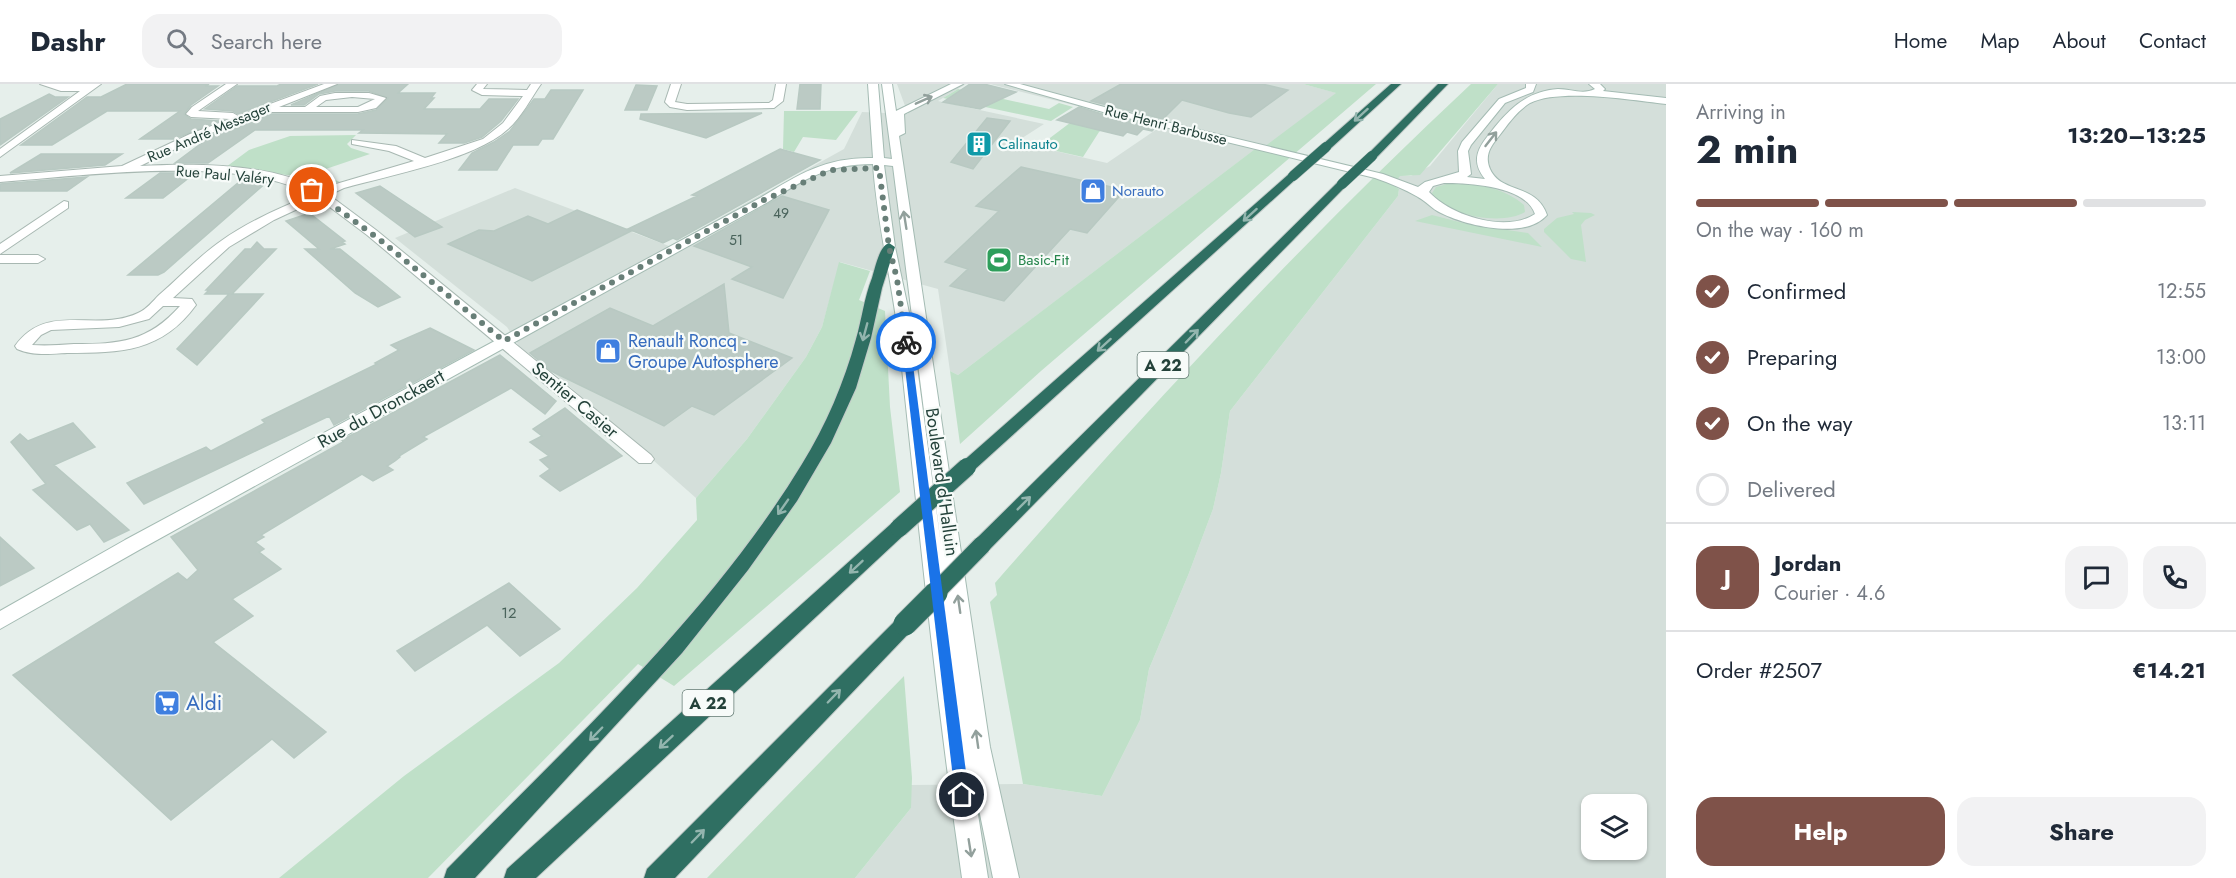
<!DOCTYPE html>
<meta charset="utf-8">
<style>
:root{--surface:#fff;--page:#f2f2f3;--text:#1f2937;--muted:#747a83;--line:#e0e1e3;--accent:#7f5249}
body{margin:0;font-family:Jost,sans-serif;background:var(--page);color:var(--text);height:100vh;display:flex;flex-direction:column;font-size:22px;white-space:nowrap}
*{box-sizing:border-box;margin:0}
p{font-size:20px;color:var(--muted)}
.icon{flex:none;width:33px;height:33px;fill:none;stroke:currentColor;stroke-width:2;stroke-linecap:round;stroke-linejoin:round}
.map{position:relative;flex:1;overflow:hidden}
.sheet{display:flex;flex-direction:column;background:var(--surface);width:570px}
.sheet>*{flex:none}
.controls{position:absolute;left:1581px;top:710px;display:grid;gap:12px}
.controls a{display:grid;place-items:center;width:66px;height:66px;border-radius:12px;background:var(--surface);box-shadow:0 2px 4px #0004;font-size:30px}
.pin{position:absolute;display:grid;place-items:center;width:51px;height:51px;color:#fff;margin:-26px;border:3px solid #fff;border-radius:50%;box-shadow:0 2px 6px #0007}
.courier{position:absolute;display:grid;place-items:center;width:60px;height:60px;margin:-30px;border:4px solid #1a73e8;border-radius:50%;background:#fff;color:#222;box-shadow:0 2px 8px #0007}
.overview em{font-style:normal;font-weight:700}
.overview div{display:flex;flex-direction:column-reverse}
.overview{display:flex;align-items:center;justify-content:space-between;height:102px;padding:0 30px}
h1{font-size:39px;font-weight:700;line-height:45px}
.bar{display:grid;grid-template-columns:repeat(4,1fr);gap:9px 6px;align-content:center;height:72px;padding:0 30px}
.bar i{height:8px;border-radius:4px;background:var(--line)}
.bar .current{background:var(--accent)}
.bar p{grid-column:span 4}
.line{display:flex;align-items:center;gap:15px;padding:0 30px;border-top:2px solid var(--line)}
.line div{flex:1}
.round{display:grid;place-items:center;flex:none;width:63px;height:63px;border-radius:18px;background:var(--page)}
ol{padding:0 30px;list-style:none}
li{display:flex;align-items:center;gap:18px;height:66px}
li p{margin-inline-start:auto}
li .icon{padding:6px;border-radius:50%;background:var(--accent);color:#fff;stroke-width:4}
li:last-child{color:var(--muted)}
li i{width:33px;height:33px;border:3px solid var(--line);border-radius:50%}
.button{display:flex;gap:12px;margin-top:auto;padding:12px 30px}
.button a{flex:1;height:69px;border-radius:18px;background:var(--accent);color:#fff;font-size:24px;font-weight:700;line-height:69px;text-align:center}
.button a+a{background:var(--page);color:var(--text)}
header{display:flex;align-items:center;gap:36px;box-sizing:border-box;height:84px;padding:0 30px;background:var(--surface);border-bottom:2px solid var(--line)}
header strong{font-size:28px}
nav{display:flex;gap:33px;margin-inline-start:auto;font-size:21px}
.search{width:420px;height:54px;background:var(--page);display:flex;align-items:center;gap:15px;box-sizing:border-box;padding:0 21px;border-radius:18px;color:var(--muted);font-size:22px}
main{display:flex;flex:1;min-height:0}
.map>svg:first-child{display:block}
.built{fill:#d4dfda;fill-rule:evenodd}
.green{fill:#bfe0c8}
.building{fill:#bbcac4;stroke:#b8c9c2;stroke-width:1.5}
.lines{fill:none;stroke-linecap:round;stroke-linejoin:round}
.street-casing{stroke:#a8b8b2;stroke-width:2}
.secondary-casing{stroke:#a4bbb3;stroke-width:2}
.highway-casing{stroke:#c2cac8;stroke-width:2}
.street{fill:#fff;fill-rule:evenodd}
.secondary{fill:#fff;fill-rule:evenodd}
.highway{fill:#2f6f62;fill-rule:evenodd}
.highway-bridge-far2-casing{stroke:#c2cac8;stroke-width:11;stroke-linecap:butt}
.highway-bridge-far1-casing{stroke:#c2cac8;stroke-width:20;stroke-linecap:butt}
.highway-bridge-casing{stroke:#c2cac8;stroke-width:25;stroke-linecap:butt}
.highway-bridge-far2{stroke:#2f6f62;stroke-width:10}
.highway-bridge-far1{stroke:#2f6f62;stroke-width:18}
.highway-bridge{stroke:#2f6f62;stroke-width:23}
.oneway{stroke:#92a09c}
.oneway2{stroke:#93b5ae}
.route{fill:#1a73e8}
.done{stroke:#687f78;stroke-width:6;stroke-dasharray:0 10.8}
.labels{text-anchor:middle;stroke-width:4.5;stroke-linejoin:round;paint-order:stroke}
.far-number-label{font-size:14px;fill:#4a645c}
.far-street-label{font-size:15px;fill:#24423a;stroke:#f7fbf9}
.far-culture-label{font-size:15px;fill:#0d838f;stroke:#f7fbf9;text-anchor:start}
.far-shop-label{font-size:15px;fill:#366cbe;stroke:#f7fbf9;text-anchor:start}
.far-leisure-label{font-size:15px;fill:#27864d;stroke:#f7fbf9;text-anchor:start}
.number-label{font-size:15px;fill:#4a645c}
.shield{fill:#f7fbf9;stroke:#637a73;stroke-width:1.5}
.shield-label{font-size:16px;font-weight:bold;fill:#24423a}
.shop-label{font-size:18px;fill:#366cbe;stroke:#f7fbf9;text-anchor:start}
.street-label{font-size:18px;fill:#24423a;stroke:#f7fbf9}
.near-shop-label{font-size:21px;fill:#366cbe;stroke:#f7fbf9;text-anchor:start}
</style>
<header>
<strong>Dashr</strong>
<div class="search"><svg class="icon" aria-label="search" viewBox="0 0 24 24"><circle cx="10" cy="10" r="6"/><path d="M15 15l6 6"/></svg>Search here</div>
<nav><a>Home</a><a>Map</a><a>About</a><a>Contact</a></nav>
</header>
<main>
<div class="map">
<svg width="1666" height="794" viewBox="0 0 1666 794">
<rect width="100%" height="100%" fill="#e6efeb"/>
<path class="built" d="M897,0H966L938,17L1044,40L1016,58L1107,79L1160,43L990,0H1303L1337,9L1260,67L1254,66L958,291L950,287L938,205L840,178L822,243L806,273L747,355L696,414L560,294L519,262L507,243L395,154L515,104L669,162L844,65L862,28L908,30Z
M1498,0H1666V794H855L911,724V701L1023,700L1102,712L1140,636L1149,585L1189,489L1213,425L1221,389L1230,327L1398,112L1399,105L1393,101L1400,91L1411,92L1430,82ZM1592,720H1636V765H1592Z"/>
<path class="green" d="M1303,0H1376L1041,287L960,360L950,287L958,291L1255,65L1260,66L1336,9Z
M1471,0H1498L1420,91L1400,92L1393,101L1399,105L1398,112L1230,327L1221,389L1213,425L1189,489L1149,585L1140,636L1102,712L1023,700L990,518L997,511L995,499C1146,326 1303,157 1471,0Z
M958,5L1049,25L1059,19L1073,23L1051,37L943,14Z
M1087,26L1118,33L1099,48L1083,73L1038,63Z
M784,27H858L836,56L803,53L794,68L783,65Z
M356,51L347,60L351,64L370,70L317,88L340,98L319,100L295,92L226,83L249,66L290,52Z
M1447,100C1475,99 1503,103 1524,121L1525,128C1503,142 1446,132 1432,109L1436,103Z
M1572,128L1591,129L1595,131L1585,136L1581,141L1586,178L1571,175L1544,148V145L1557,134L1574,130Z
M1432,131L1467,140L1528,149L1542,163L1415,137Z
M839,178L870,187L859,216L885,227L890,323L900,408L674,602L638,580L428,794H279L404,692L559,579L637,504L697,436L696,414L747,355L806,273L822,243Z
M904,592L912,694L911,724L855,794H707Z"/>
<path class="building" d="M127,0H209L205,2H218L191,21L184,30L191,35L219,37L174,55H140L180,27H107L52,61H21L87,13H101Z
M281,0H318L238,30L233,27L205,25L237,2H277Z
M339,0H408L398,9H435L431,14H434L424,25H480L489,15H518L501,37L482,53L464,59H439L447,50L359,49L363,46H255L208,79H175L207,55H201L267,30H358L376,26L388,14L369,7H335L319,10L304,21H291Z
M800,0H821L820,25H797Z
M970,0H984L1016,8L980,25L943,18Z
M1121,0H1262L1288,6L1251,33L1229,29L1182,16L1163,35L1091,17Z
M636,1L657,2L647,26H625Z
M551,6H583L553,55H542L538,61H513L497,86H459L472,69L494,58L510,47L534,15H545Z
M49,10L55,13H68L0,61V35Z
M1079,23L1102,30L1156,43L1152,47L1143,45L1137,51L1127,48L1123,52L1057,36Z
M762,29L706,54L640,35L641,30Z
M987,34L1010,37L973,85L951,78Z
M780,65L820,76L677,156L673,154L663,159L628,145L697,112L692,111Z
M41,70H122L105,81L10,89Z
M1021,83L1125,106L1087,149L1070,145L1004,217L950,202L968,185L945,178L999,127L976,122Z
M160,89H195L163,114H126Z
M87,93L67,107H0V100Z
M245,93L267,98L164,188L158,191H128Z
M380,102L410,122L442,143L415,153L356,109Z
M782,112L829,126L783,214L732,195L752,183L694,162Z
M577,126L631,147L532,197L448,160L479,146L494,147L528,132L548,140Z
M307,130L313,132L345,157L342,158L345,160L330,165H340L400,213L378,223L355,209L305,165H319L286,137Z
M257,158L264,165H276L232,210H263L197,281L177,265L229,210H205L209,206H206L245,165H251Z
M724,200L729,249L792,274L714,331L692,322L664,342L551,287L530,269L610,224L653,242Z
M430,244L474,266L334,341L329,332L144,420L127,399L206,363L211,367L240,352L265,339L262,336L377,280L375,279L399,266L391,261Z
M500,271L556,317L545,330L511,304L423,353L427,355L399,372L400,373L395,377L387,382L393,386L373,397L362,390L261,451L264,453L255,458L264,465L259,468L281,485L232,515L253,532L213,558L326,648L294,674L272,655L171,736L13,591L178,489L187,496L198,486L171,453L343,358L342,356Z
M565,324L622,372L560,407L540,392L550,385L540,376L549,372L530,358L542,352L533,345Z
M73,339L95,363L54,381L129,446L104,458L90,440L77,446L33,406L46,400L11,358L20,350L28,357Z
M0,453L34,484L0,502Z
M509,499L560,545L520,572L487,541L415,587L397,567Z"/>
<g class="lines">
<g class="street-casing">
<path id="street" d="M40,0H101L0,73V65L80,7H61Z
M226,0H237L198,27L233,29L238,32L324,0H337L279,23H305L320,12L335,9H369L386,14L376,24L358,28H267L198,54L140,82C195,79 272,79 320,106L336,100L414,77L389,67L352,60V56L396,62L425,74L483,55L503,39L523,12L482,11L472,6L477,0H487L483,5L527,6L531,0H541C531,14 521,34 508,45C474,76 390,91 344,104L329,111L376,146L651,371L654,375L651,379H639L367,151L319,115L274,136L229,163L173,214L192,215L196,221C162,268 121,269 67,269C50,270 33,272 17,265L15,262C47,217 96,249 138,229C146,226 153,217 159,211C179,194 199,172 221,157C249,137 280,124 311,111C240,70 81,92 0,98V92L122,82L190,50L230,35L191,33L186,30L192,23ZM352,13L375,15L358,23H316L326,16ZM163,222H180C148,258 120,260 74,260C60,261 46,262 32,261L41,251L51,246L119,243L149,235Z
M671,0H681L675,18L687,20L769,19L773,16L776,0H786L783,17L774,24L687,26L670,23L665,18Z
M64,117L68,118V124L0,170V160Z
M0,171H38L45,175L38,179H0Z"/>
</g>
<g class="secondary-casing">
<path id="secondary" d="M868,0H878L884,74L892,75L882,0H892L896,27L951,0H963L904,30L905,49L899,52L990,663L1019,794H993L971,686L988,794H962C936,615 918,435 899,256C892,197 877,140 873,80C828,80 805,95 768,118L139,466L0,545V527L125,456L760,114C799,90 826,73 873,74ZM884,81L893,82L941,461L911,238L895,163Z
M1005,0H1020L1108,24L1383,90L1418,103L1425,98L1459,88L1458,67L1462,58L1499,15L1526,4V0H1536L1533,8L1505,19L1471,61L1468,67L1471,90L1467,93L1485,95C1473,80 1475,68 1487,53C1506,28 1525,7 1558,5C1571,5 1583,11 1595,5L1589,0H1600L1605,5L1603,7L1666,14V20C1633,16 1559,4 1530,19C1517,27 1508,40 1499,52C1491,62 1484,71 1490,85C1501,110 1536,99 1547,131C1525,156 1467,142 1441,129C1432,125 1426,117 1418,113C1404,105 1390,99 1375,94L1103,28ZM1444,99C1469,99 1526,102 1535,130C1506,149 1451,132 1429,108L1433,102Z"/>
</g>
<g class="highway-casing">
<path id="highway" d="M1391,0H1401L1330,65H1322V61Z
M1438,0H1448L1376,74H1368V70Z
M1293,89L1297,90V94L973,387H961L958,383L961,379L1289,90Z
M1342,97L1346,98V102L989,466L982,468L975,466L972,461L975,456L1338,98Z
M889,159L895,163L882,204L871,254L856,304L831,359L797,417L748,486L682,569L475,794H444L447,785C570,659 711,530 802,380C826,341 844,299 856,255C862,235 864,214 872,194C875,185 879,162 889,159Z
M899,437L906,439L909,444L906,449L536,794H504L507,785L892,439Z
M905,532L912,534L916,540L912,546L675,794H644L647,785L898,534Z"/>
</g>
<use href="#street" class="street"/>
<use href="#secondary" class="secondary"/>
<use href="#highway" class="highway"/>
<g class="highway-bridge-far2-casing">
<path id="highway-bridge-far2" d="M1293,92L1326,63
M1342,100L1372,72"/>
</g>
<g class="highway-bridge-far1-casing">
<path id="highway-bridge-far1" d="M899,444L967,383
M934,510L982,461"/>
</g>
<g class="highway-bridge-casing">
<path id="highway-bridge" d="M905,540L936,509"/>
</g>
<use href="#highway-bridge-far2" class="highway-bridge-far2"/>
<use href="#highway-bridge-far1" class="highway-bridge-far1"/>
<use href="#highway-bridge" class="highway-bridge"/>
</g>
<defs><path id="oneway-shaft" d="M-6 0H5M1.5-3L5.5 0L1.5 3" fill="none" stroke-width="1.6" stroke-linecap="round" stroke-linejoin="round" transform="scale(1.5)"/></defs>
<g class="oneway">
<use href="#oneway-shaft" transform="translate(924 16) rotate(-24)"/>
<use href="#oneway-shaft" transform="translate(1491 55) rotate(-52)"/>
<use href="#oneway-shaft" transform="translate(905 136) rotate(-99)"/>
<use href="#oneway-shaft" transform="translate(959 520) rotate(-98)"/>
<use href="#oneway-shaft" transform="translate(977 655) rotate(-98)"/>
<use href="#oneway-shaft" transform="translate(970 764) rotate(81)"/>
</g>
<g class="oneway2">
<use href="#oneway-shaft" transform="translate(1361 31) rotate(138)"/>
<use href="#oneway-shaft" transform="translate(1250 131) rotate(138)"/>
<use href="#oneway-shaft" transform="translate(865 248) rotate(105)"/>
<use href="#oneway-shaft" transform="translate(1192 252) rotate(-46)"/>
<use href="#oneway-shaft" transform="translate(1104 261) rotate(138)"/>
<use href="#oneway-shaft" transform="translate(1024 419) rotate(-45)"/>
<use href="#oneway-shaft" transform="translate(783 423) rotate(125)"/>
<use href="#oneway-shaft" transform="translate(856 483) rotate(137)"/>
<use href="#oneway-shaft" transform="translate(834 612) rotate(-46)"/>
<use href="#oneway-shaft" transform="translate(596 650) rotate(134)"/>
<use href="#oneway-shaft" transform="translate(666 658) rotate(137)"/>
<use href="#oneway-shaft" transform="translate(698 752) rotate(-46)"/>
</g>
<path class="route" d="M906,255L910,258L969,711L967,716L962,717L957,716L955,711L902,258Z"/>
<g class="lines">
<path class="done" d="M312,106L379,155L504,257L764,116L831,86L879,84L889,163L897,195L906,258"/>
</g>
<defs>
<g id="building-square" transform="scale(1.35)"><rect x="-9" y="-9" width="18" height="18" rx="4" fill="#0f9aa8" stroke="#f7fbf9"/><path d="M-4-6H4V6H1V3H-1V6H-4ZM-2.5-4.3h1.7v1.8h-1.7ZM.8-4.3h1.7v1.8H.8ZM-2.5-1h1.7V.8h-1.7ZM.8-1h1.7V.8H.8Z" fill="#fff"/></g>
<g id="shop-square" transform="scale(1.35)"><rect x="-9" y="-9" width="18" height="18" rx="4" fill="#3f7fe0" stroke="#f7fbf9"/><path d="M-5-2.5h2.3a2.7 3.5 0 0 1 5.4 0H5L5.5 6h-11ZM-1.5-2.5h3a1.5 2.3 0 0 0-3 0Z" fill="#fff"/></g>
<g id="stadium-square" transform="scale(1.35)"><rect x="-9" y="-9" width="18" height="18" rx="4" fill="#2e9e5b" stroke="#f7fbf9"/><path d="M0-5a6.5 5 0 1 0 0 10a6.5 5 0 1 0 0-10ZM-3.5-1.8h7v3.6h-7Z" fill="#fff"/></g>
<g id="supermarket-square" transform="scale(1.35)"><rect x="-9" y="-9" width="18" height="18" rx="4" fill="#3f7fe0" stroke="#f7fbf9"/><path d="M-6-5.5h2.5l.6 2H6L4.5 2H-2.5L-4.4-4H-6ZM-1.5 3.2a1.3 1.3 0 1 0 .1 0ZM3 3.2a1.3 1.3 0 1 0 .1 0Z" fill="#fff"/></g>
</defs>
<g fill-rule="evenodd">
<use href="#building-square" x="979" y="60"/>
<use href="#shop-square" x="1093" y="107"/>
<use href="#stadium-square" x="999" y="176"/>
<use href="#shop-square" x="608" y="267"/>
<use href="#supermarket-square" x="167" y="619"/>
</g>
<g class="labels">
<g class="far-number-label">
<text x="781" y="134">49</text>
<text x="736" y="161">51</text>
</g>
<g class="far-street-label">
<text transform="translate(1166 41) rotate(14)" y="5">Rue Henri Barbusse</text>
<text transform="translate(209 48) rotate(-23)" y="5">Rue André Messager</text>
<text transform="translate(225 91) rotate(5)" y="5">Rue Paul Valéry</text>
</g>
<g class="far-culture-label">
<text x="998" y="65">Calinauto</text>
</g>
<g class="far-shop-label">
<text x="1112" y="112">Norauto</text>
</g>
<g class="far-leisure-label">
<text x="1018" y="181">Basic-Fit</text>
</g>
<g class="number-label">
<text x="509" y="534">12</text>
</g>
<g class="shield">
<rect x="1137.5" y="268" width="51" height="26" rx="4.5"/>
<rect x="682.5" y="606" width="51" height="26" rx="4.5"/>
</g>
<g class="shield-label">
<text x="1163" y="287">A 22</text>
<text x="708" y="625">A 22</text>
</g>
<g class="shop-label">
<text x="628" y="263">Renault Roncq -<tspan x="628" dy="21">Groupe Autosphere</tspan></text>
</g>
<g class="street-label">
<text transform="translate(575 316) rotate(40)" y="6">Sentier Casier</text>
<text transform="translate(381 325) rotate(-29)" y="6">Rue du Dronckaert</text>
<text transform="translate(942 398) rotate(82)" y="6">Boulevard d'Halluin</text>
</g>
<g class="near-shop-label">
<text x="186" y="626">Aldi</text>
</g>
</g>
</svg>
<div class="controls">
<a><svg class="icon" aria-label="layers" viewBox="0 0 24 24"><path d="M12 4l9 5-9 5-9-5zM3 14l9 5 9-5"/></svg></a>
</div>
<div class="pin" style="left:312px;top:106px;background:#ea580c"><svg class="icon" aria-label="bag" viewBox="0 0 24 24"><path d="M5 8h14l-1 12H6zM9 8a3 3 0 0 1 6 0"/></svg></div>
<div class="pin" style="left:962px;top:711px;background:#1f2937"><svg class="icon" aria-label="home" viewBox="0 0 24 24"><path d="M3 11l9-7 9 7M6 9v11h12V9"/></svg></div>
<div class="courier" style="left:906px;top:258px"><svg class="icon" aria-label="bike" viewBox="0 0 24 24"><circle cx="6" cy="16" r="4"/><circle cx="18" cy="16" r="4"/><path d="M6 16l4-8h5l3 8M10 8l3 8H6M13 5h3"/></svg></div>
</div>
<section class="sheet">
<div class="overview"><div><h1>2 min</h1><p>Arriving in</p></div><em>13:20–13:25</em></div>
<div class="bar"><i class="current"></i><i class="current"></i><i class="current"></i><i></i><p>On the way · 160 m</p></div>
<ol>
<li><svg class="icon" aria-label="check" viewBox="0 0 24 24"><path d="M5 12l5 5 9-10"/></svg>Confirmed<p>12:55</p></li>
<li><svg class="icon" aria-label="check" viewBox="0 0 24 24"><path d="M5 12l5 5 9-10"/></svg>Preparing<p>13:00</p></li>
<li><svg class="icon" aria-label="check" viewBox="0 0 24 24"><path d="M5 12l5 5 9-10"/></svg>On the way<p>13:11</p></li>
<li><i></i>Delivered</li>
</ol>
<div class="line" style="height:108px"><b class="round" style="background:var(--accent);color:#fff">J</b><div><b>Jordan</b><p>Courier · 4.6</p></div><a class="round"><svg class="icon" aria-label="chat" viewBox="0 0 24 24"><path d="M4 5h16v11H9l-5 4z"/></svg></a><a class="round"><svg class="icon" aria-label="phone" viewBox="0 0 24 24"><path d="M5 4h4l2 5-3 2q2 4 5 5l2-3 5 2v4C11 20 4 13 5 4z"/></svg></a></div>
<div class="line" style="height:78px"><div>Order #2507</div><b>€14.21</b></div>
<div class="button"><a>Help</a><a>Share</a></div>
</section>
</main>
